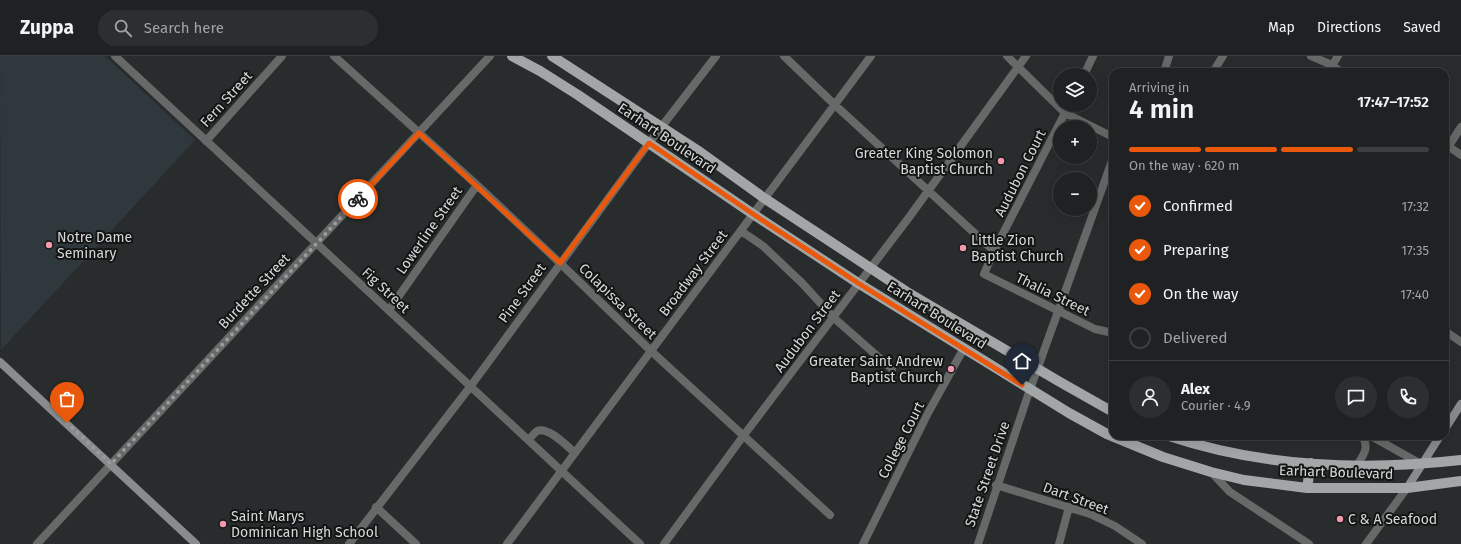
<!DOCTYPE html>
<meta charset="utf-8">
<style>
:root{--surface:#1f2122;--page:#2c2e2f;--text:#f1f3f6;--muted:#a1a3a5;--line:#3c3e40;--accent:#ea580c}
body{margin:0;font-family:"Fira Sans",sans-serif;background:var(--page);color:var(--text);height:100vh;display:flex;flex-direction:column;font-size:15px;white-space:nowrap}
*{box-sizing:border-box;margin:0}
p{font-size:13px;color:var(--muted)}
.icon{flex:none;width:22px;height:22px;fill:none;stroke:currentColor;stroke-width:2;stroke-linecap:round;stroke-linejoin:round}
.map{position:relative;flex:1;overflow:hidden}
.details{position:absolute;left:1109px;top:12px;width:340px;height:372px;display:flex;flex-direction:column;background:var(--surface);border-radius:12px;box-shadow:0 4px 16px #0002,0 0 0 1px var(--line)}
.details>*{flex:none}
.controls{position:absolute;left:1053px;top:12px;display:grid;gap:8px}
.controls a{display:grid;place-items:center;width:44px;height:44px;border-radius:50%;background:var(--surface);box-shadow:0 4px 16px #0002,0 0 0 1px var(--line);font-size:20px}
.pin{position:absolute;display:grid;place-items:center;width:34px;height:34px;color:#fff;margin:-41px -17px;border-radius:50% 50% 50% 0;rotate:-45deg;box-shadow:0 0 4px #0007}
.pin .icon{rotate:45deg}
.courier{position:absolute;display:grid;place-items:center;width:40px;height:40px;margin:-20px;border:3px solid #ea580c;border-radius:50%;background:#fff;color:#222;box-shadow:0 1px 5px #0007}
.summary em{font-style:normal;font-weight:600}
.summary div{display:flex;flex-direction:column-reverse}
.summary{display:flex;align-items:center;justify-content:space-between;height:68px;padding:0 20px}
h1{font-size:26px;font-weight:600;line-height:30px}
.bar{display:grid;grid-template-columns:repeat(4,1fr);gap:6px 4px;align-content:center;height:48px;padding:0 20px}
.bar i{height:5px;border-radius:3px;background:var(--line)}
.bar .selected{background:var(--accent)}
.bar p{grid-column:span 4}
.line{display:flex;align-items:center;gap:10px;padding:0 20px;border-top:1px solid var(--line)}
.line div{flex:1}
.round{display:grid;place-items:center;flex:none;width:42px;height:42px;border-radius:21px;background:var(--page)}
ol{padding:0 20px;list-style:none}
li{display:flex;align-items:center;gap:12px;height:44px}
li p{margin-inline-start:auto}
li .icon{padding:4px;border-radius:50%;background:var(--accent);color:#fff;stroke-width:4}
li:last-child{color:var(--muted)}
li i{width:22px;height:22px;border:2px solid var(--line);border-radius:50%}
header{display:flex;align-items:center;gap:24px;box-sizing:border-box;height:56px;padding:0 20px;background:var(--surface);border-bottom:1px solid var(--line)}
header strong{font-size:19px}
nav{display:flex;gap:22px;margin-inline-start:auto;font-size:14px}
.search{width:280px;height:36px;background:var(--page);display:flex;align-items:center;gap:10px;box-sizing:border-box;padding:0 14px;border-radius:22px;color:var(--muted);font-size:15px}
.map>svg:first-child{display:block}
.built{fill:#2f383c}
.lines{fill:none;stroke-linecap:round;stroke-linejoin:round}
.street{stroke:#676969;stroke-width:8}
.secondary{stroke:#898c8c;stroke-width:8}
.primary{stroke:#a3a6a6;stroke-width:10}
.done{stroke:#999b9c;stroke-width:4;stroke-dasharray:0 7.2}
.route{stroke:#ea580c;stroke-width:5}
.poi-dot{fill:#f29aad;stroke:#131414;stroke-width:1.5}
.labels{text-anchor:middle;stroke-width:4;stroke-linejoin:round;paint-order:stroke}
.street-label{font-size:14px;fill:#d6d7d8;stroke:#131414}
.poi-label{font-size:14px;fill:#d6d7d8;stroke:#131414;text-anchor:start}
</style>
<header>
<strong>Zuppa</strong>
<div class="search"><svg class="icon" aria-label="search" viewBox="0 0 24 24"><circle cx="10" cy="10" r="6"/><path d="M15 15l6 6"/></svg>Search here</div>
<nav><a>Map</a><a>Directions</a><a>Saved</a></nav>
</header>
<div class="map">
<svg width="1461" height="488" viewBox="0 0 1461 488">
<rect width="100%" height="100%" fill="#292c2d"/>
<path class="built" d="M0,0H105L195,84L1,294Z"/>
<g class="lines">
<path class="street" d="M115,0L640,488
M334,0L477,129L560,207L650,294L830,459
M784,0L835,49L994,195
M1007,0L1065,57L1113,81
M1311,0L1332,9L1341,16
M1164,16L1169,0
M1213,16L1223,0
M1328,16L1338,0
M1084,19L1093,0
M1069,49L994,195L984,218L1095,273L1113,277
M206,85L282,0
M1445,88L1461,99
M1445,96L1461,71
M741,175L763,190L802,227L834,262L892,313
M389,254L477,129
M1445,275L1461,286
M1371,380L1421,408
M528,384C531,382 534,377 537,375C548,370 567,390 575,397
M1357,409C1363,400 1370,391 1362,380
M1211,416L1230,436L1309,488
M996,429L1090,458L1115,470L1142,488
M376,451L416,488
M37,488L490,0
M349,488L470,331L649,87L716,0
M507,488L871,0
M664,488L744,379L910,160L1026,0
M863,488L928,357L964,292
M978,488L1027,342L1113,102
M1059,488L1069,451
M1366,488L1407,432"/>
<path class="secondary" d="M0,306L196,488
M1445,373L1461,348
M1407,432L1440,380"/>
<path class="primary" d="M512,0L540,15L578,39L753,158L858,227L1069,357L1107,378L1163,401L1211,416L1244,424L1307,432H1407L1461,425
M552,0L700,96L764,142L907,236L1060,326L1113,356
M1169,380C1262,411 1365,415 1461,404
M1307,432L1311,407"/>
</g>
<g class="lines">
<path class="done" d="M67,367L111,408L358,143"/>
<path class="route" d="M358,143L419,77L560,207L649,87L753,158L858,227L1022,329"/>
</g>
<g class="poi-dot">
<circle cx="1001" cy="105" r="4"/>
<circle cx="49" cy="189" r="4"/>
<circle cx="963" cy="192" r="4"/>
<circle cx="951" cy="313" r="4"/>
<circle cx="1340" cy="463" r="4"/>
<circle cx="223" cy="468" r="4"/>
</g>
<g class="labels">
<g class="street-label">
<text transform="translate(226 43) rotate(-48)" y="5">Fern Street</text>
<text transform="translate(667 82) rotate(34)" y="5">Earhart Boulevard</text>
<text transform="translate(1020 117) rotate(-63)" y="5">Audubon Court</text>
<text transform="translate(429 174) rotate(-55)" y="5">Lowerline Street</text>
<text transform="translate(693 217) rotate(-53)" y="5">Broadway Street</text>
<text transform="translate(386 234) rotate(43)" y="5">Fig Street</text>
<text transform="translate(254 235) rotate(-47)" y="5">Burdette Street</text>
<text transform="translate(522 237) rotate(-54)" y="5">Pine Street</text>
<text transform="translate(1053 238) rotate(26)" y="5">Thalia Street</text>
<text transform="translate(618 245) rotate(44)" y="5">Colapissa Street</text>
<text transform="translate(937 259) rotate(32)" y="5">Earhart Boulevard</text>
<text transform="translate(807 275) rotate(-53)" y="5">Audubon Street</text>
<text transform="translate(901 384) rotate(-63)" y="5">College Court</text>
<text transform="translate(1336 416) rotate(2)" y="5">Earhart Boulevard</text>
<text transform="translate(987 418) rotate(-71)" y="5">State Street Drive</text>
<text transform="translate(1076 442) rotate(20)" y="5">Dart Street</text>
</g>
<g class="poi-label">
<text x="993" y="102" text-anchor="end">Greater King Solomon<tspan x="993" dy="16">Baptist Church</tspan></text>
<text x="57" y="186">Notre Dame<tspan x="57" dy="16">Seminary</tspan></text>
<text x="971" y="189">Little Zion<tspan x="971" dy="16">Baptist Church</tspan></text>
<text x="943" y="310" text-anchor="end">Greater Saint Andrew<tspan x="943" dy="16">Baptist Church</tspan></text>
<text x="231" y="465">Saint Marys<tspan x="231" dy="16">Dominican High School</tspan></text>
<text x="1348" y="468">C &amp; A Seafood</text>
</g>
</g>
</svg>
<div class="controls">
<a><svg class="icon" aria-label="layers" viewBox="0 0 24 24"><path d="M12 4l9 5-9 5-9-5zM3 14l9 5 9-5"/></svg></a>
<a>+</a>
<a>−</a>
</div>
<div class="pin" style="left:67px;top:367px;background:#ea580c"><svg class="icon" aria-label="bag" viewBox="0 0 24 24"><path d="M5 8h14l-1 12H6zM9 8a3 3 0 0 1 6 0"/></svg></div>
<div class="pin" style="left:1022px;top:329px;background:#1f2937"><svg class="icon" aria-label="home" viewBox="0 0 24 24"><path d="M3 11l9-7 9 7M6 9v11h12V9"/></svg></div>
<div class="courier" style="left:358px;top:143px"><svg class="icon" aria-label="bike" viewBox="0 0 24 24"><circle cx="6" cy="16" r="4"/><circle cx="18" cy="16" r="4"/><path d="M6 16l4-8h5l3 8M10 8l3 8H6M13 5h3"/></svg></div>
<section class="details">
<div class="summary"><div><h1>4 min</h1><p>Arriving in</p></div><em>17:47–17:52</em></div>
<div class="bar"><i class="selected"></i><i class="selected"></i><i class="selected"></i><i></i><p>On the way · 620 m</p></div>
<ol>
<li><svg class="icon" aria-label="check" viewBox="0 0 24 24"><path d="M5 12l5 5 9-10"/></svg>Confirmed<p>17:32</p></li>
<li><svg class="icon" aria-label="check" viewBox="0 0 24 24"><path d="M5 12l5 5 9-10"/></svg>Preparing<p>17:35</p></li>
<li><svg class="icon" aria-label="check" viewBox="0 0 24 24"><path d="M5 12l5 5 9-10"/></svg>On the way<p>17:40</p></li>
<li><i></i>Delivered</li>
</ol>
<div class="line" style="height:72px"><a class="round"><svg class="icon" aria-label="person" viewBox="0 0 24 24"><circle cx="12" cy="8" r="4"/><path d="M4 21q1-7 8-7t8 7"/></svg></a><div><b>Alex</b><p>Courier · 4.9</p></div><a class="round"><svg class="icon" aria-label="chat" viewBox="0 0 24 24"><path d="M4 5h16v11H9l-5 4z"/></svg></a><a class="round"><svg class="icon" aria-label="phone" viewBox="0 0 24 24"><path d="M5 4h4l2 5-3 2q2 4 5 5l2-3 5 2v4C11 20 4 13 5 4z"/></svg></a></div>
</section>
</div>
